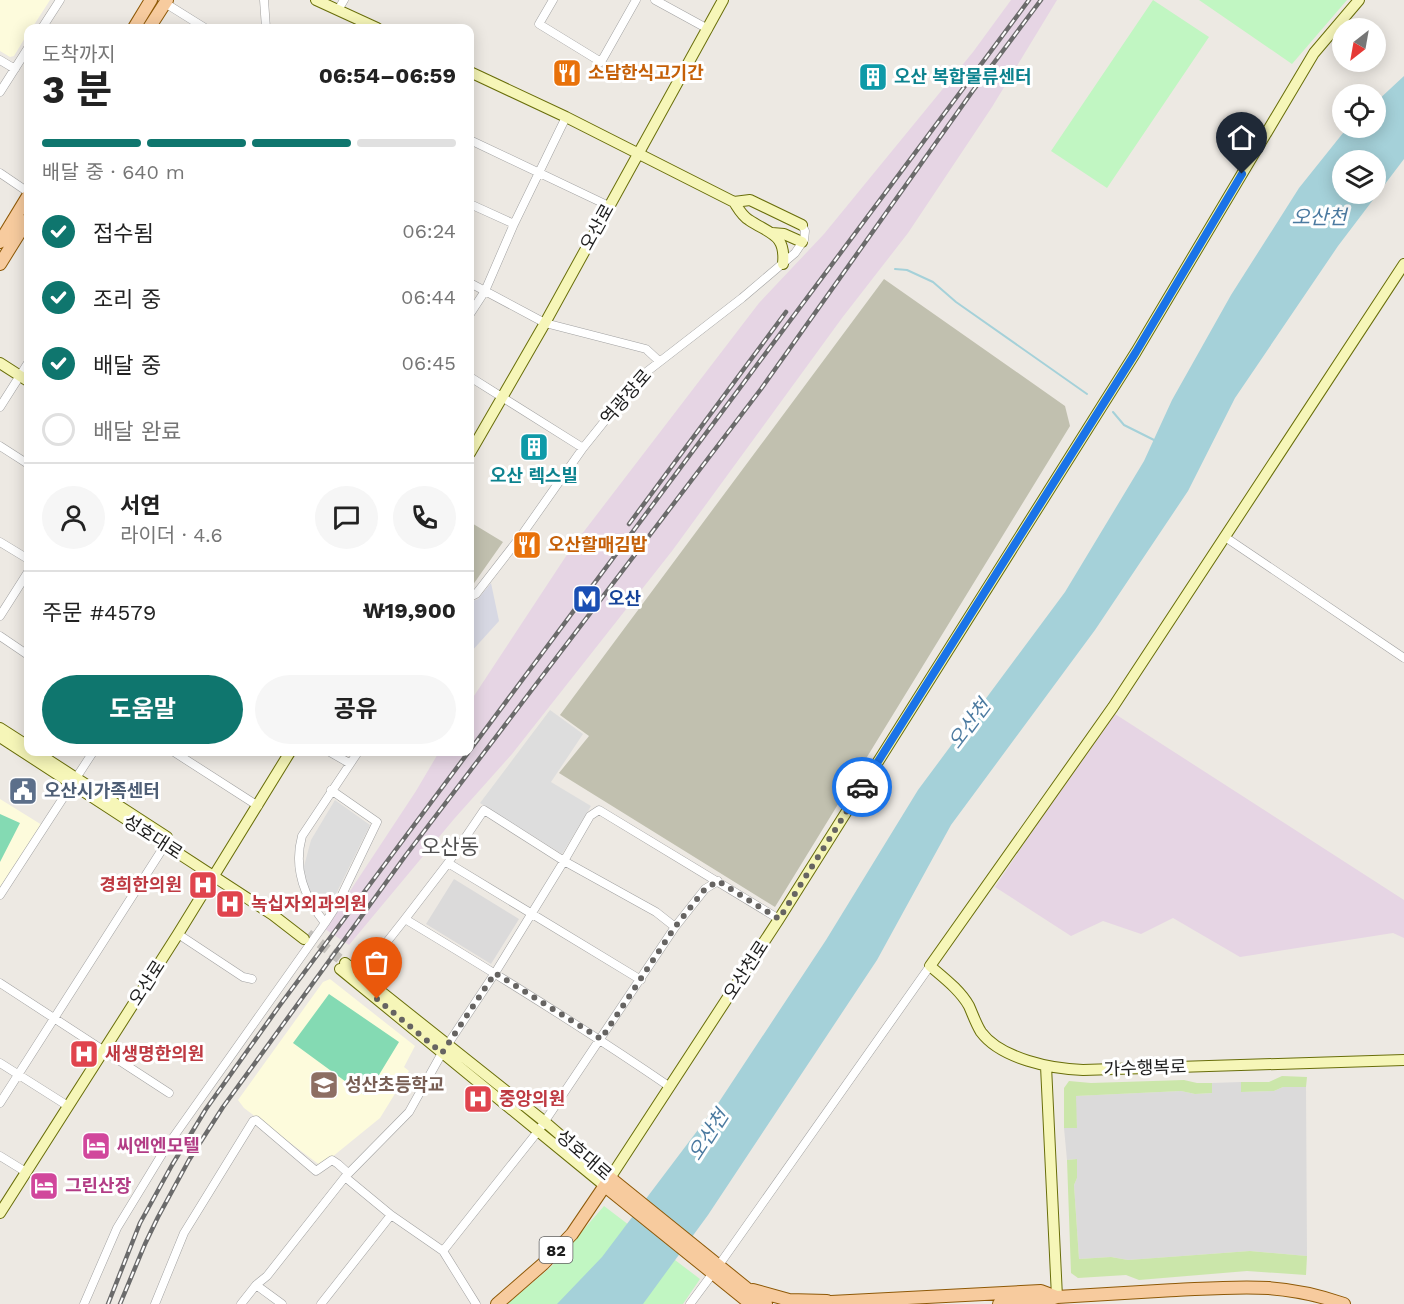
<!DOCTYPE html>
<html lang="ko">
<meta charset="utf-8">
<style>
:root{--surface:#fff;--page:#f6f6f6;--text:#222;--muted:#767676;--line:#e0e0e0;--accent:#0f766e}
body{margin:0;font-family:"Work Sans","Noto Sans KR",sans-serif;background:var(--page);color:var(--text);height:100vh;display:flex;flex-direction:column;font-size:22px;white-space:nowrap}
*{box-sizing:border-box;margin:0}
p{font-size:20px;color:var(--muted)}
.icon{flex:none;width:33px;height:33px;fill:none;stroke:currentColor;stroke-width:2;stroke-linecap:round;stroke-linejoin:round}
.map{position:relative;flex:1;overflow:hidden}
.sheet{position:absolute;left:24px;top:24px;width:450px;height:732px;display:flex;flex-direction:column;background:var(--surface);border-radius:12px;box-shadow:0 3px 15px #0003}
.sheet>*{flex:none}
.needle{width:39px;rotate:211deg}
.controls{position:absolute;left:1332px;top:18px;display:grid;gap:12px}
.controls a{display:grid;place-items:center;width:54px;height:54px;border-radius:50%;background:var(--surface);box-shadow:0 3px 15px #0003;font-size:30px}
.pin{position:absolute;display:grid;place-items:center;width:51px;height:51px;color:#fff;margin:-62px -26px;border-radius:50% 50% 50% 0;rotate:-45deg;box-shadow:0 0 6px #0007}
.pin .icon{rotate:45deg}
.courier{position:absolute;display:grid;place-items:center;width:60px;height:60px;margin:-30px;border:4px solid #1a73e8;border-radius:50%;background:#fff;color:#222;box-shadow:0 2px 8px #0007}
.overview em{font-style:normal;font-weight:700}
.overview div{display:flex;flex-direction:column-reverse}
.overview{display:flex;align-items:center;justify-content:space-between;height:102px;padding:0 18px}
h1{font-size:39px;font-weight:700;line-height:45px}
.bar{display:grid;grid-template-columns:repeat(4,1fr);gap:9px 6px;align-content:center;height:72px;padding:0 18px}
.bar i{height:8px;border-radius:4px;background:var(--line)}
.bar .active{background:var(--accent)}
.bar p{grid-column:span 4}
.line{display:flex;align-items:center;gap:15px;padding:0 18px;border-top:2px solid var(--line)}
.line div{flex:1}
.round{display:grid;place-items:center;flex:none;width:63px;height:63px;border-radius:32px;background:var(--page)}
ol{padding:0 18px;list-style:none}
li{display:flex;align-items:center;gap:18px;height:66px}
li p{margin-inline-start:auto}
li .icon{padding:6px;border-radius:50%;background:var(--accent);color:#fff;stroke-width:4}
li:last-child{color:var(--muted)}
li i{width:33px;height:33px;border:3px solid var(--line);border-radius:50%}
.button{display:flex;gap:12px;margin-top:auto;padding:12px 18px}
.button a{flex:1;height:69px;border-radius:36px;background:var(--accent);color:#fff;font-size:24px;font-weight:700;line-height:69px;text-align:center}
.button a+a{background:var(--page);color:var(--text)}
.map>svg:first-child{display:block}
.residential{fill:#dbdada}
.industrial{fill:#e6d5e4}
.education{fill:#fdfbdc}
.construction{fill:#c1c0af}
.grass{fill:#cbe6aa}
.park{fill:#c1f6c2}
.pitch{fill:#84dab3}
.parking{fill:#ddd}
.plaza{fill:#d7d8e3}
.water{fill:#a5d1d9;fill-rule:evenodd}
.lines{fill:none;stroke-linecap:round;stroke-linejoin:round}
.stream{stroke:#a5d1d9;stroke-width:2}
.secondary-tunnel{stroke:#c3c0bb;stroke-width:10;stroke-dasharray:10 5;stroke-linecap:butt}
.street-casing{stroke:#a1a1a1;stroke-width:9}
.secondary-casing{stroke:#696e0a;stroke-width:12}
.primary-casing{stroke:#8e5907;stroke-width:14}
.street{stroke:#fff;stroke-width:8}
.secondary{stroke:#f6f6b8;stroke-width:10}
.primary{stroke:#f7cb9e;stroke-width:12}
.rail-casing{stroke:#6b6b6b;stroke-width:4.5}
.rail{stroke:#fff;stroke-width:2;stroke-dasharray:7;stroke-linecap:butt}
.done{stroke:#666462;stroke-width:6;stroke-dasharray:0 10.8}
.route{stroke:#1a73e8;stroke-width:8}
.labels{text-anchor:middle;stroke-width:6;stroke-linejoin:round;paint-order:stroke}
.shield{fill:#fff;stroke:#616161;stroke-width:1.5}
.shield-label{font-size:16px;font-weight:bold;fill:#1d1d1d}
.food-label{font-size:18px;font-weight:bold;fill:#c56008;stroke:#fff;text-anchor:start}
.culture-label{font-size:18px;font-weight:bold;fill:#0d838f;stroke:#fff;text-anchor:start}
.street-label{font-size:18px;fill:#1d1d1d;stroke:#fff}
.transit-label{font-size:18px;font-weight:bold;fill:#164399;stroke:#fff;text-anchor:start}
.service-label{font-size:18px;font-weight:bold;fill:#4e5e75;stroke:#fff;text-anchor:start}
.health-label{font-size:18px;font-weight:bold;fill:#be3a42;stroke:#fff;text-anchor:start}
.education-label{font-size:18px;font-weight:bold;fill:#785e54;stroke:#fff;text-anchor:start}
.hotel-label{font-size:18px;font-weight:bold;fill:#b23c85;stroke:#fff;text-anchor:start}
.water-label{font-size:20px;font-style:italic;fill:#4b7aa0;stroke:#fff}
.quarter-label{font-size:21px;fill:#505050;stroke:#fff}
</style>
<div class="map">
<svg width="1404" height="1304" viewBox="0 0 1404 1304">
<rect width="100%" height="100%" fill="#ede9e3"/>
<path class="residential" d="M454,879L519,919L491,964L426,924Z
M1241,1082V1092L1274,1091L1283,1087H1306L1307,1256L1250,1251L1128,1260L1111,1257L1079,1259L1074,1185L1077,1178V1159L1067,1160L1064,1128H1077L1075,1096L1181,1091L1195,1094L1212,1093V1083Z"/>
<path class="industrial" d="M1011,0H1057L992,107L908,233L842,318L672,551L512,754L454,819L349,945L325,929L416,791L439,752H470V702L572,547L759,303L824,234L973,52Z
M1112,712L1404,900V938L1393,933L1240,957L1173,918L1141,934L1103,921L1071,936L995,887Z"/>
<path class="education" d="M0,0H50L32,28H28V33L14,56L10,57L0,51Z
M0,799L42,825L0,888Z
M330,979L415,1046L404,1067L409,1071L380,1118L321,1166L244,1108L238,1100L323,982Z"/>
<path class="construction" d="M884,279L1065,406L1070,426L775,907L559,773L589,736L560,715Z
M470,522L503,542L470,589Z"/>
<path class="grass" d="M1282,1076L1307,1077L1306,1087H1283L1274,1091L1241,1092V1082H1269Z
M1184,1080L1197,1083H1212V1093L1195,1094L1181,1091L1076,1096L1077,1128H1064V1088L1069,1081L1091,1083Z
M1077,1159V1178L1074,1185L1079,1259L1111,1257L1128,1260L1250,1251L1307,1256L1306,1275L1247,1271L1139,1280L1126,1275L1078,1278L1071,1273L1067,1160Z"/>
<path class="park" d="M1153,0L1209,37L1107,188L1051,151Z
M1199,0H1347L1292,64Z
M604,1206L700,1279L683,1304H507L551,1267Z"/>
<path class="pitch" d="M0,814L20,823L0,862Z
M329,994L399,1042L371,1088L364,1095L293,1043Z"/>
<path class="parking" d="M550,710L583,734L551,782L591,806L562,854L480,803Z
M335,800L370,825L333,900L328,906L321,898L314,904L302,874L311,840Z"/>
<path class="plaza" d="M491,583L499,621L470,653V602L478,599Z"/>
<path class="water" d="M1404,76V159L1338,246L1235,398L1188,491L1095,630L951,825L877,960L708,1215L643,1304H557L602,1257L719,1102L826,940L918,790L1065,592L1144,461L1172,400L1231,295L1299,188L1347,128H1376V102ZM1342,160H1376V194H1342Z"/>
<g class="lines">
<path class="stream" d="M895,269L907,270L933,282L956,302L1087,394
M1113,412L1124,425L1154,440"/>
<path class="secondary-tunnel" d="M308,934L345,963"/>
<g class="street-casing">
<path id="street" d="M264,0L266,28
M553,0L539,24L601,62L636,0
M655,0L708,29
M165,3L205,28
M338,10L344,0
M42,28L60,0
M0,60L15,69
M0,92L28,48
M470,140L609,206
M0,173L28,192
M470,204L514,224L485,291L470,314
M514,224L566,117
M470,283L545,323L646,349L659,361
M470,377L583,448
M0,407L28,363
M0,446L28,464
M1225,537L1404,658
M0,542L28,559
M470,597L476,594L521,536L583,448L640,377L742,298L795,253L804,240L805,231L802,225
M0,616L28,572
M0,636L28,655
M174,752L258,806
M330,752L349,763
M448,863L641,980
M0,895L93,752
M325,923L338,903L377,822L331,790
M675,927L656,912L564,861L590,816L599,810L779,919
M178,934L243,977L252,979
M360,976L405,919
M0,983L169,1093
M0,1063L68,1106
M0,1103L165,845
M0,1156L26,1172
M345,1177L391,1215L443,1251L476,1304
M443,1251L539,1130L675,927L705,889L718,881
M719,1265L930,966
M256,1285L282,1304
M84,1304L117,1228L167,1146L325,923C304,897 293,869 302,836L358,752
M155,1304L184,1233L253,1121L256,1120L316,1171L332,1160L338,1164L348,1173
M241,1304L256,1285L267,1276L345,1177L409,1112L442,1053L495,973L564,861L484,810L448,863L405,919C495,973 584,1028 670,1087
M321,1304L391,1215
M690,1304L713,1273"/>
</g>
<g class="secondary-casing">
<path id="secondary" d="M316,0L377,28
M470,72L566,117L734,202C738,208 742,216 749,220C770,234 786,234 783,264
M734,202L750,200L802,225
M772,233L784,234L802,242
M1404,264L1113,707L930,966C944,978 960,990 969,1006C973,1015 976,1024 981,1032C1001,1059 1052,1069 1083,1070L1404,1060
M0,363L28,381
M470,453L545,323L723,0
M0,728L28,746
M0,737L273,915L304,939
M36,752L167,837
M345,963L545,1122L610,1178L779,919L1136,352L1314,53L1359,0
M340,969L605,1186
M1046,1066L1057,1297
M0,1213L178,934L290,752"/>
</g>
<g class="primary-casing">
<path id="primary" d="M134,28L151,0
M149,28L167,0
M0,242L28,196
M0,264L28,219
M605,1186L751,1304
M753,1290L789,1300L827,1301
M497,1304L543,1264L572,1234L610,1178L766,1304
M819,1304L831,1302L1041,1291L1057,1297
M999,1304L1042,1302L1057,1297C1096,1295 1136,1292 1176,1290C1240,1287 1282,1282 1344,1304"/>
</g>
<use href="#street" class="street"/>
<use href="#secondary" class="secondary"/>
<use href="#primary" class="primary"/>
<g class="rail-casing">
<path id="rail" d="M629,524L786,312
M108,1304L140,1223L172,1165L206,1109L280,1005L1029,0
M120,1304L145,1244L158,1217L189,1160L223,1107L406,855L761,389L972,92L1041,0"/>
</g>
<use href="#rail" class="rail"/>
</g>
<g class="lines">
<path class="done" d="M377,999L442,1053L495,973L601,1039L675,927L705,889L718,881L779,919L862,787"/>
<path class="route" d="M862,787L1136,352L1242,174"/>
</g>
<defs>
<g id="restaurant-square" transform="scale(1.5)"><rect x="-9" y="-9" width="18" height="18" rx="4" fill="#e8710a" stroke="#fff"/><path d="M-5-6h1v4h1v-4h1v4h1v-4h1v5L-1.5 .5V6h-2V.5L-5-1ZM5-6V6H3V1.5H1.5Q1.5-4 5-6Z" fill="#fff"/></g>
<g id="building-square" transform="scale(1.5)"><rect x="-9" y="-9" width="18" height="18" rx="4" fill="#0f9aa8" stroke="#fff"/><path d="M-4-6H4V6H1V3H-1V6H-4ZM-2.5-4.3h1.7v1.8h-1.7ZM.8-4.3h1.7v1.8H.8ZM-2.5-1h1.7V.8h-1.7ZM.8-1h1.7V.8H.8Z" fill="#fff"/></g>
<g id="metro-square" transform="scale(1.5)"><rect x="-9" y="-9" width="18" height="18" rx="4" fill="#1a4fb4" stroke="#fff"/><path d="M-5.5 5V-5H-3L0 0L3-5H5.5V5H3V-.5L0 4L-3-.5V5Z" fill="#fff"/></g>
<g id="civic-square" transform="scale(1.5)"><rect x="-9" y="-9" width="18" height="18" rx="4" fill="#5c6f8a" stroke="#fff"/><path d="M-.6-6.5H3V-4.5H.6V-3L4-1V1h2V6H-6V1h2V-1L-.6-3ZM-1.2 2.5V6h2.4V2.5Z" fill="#fff"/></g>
<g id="hospital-square" transform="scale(1.5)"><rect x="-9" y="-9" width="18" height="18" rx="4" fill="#e0444e" stroke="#fff"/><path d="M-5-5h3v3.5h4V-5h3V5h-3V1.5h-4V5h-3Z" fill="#fff"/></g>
<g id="school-square" transform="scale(1.5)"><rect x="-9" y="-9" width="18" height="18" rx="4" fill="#8d6e63" stroke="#fff"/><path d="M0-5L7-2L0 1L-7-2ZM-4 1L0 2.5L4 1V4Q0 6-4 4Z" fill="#fff"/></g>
<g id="hotel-square" transform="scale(1.5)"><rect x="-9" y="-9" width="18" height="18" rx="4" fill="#d1479c" stroke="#fff"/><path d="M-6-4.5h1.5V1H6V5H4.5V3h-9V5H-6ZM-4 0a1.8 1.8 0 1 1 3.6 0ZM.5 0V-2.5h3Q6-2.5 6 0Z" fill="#fff"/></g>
</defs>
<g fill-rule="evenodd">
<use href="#restaurant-square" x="567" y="73"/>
<use href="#building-square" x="873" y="77"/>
<use href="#building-square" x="534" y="447"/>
<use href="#restaurant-square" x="527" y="545"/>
<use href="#metro-square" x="587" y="599"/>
<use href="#civic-square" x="23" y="791"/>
<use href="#hospital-square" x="203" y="885"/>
<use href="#hospital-square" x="230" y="904"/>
<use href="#hospital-square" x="84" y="1054"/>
<use href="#school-square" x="324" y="1085"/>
<use href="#hospital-square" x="478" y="1099"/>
<use href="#hotel-square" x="96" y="1146"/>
<use href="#hotel-square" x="44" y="1186"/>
</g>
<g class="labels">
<rect class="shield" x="539.5" y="1237" width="33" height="26" rx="4.5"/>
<g class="shield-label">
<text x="556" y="1256">82</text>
</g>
<g class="food-label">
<text x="588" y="79">소담한식고기간</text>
<text x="548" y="551">오산할매김밥</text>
</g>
<g class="culture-label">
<text x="894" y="83">오산 복합물류센터</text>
<text x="534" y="482" text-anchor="middle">오산 렉스빌</text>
</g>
<g class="street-label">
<text transform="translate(597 227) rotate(-61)" y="6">오산로</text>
<text transform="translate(626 397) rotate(-49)" y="6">역광장로</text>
<text transform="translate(153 837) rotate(33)" y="6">성호대로</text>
<text transform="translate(746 970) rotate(-57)" y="6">오산천로</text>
<text transform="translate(147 983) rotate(-57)" y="6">오산로</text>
<text transform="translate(1145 1068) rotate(-2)" y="6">가수행복로</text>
<text transform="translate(584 1155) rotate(41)" y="6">성호대로</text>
</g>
<g class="transit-label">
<text x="608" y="605">오산</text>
</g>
<g class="service-label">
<text x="44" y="797">오산시가족센터</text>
</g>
<g class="health-label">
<text x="182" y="891" text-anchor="end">경희한의원</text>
<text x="251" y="910">녹십자외과의원</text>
<text x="105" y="1060">새생명한의원</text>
<text x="499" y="1105">중앙의원</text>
</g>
<g class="education-label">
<text x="345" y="1091">성산초등학교</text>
</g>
<g class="hotel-label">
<text x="117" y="1152">씨엔엔모텔</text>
<text x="65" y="1192">그린산장</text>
</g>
<g class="water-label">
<text x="1319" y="224">오산천</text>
<text transform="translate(969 724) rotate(-53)" y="7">오산천</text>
<text transform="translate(708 1135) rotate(-57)" y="7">오산천</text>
</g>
<g class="quarter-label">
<text x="450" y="854">오산동</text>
</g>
</g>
</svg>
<div class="controls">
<a><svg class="needle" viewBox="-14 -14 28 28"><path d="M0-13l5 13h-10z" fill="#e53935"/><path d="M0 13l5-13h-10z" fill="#767676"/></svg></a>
<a><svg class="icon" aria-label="locate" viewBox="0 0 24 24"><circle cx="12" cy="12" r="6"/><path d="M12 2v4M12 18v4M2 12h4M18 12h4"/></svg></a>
<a><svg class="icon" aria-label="layers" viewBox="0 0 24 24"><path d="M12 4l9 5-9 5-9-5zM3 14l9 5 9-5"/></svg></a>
</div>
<div class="pin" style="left:377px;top:999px;background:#ea580c"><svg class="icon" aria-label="bag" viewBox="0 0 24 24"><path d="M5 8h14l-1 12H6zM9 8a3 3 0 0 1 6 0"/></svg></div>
<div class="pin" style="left:1242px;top:174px;background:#1f2937"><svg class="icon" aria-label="home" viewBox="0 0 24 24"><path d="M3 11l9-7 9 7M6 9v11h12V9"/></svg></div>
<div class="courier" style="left:862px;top:787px"><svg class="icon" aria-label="car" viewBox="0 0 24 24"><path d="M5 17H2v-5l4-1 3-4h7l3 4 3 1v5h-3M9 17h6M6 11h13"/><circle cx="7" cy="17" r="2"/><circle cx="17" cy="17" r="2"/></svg></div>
<section class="sheet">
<div class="overview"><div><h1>3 분</h1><p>도착까지</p></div><em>06:54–06:59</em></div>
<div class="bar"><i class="active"></i><i class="active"></i><i class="active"></i><i></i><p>배달 중 · 640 m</p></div>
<ol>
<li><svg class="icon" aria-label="check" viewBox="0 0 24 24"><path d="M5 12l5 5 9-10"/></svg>접수됨<p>06:24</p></li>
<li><svg class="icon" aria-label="check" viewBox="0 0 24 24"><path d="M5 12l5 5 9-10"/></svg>조리 중<p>06:44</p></li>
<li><svg class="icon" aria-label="check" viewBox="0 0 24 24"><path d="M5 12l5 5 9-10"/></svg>배달 중<p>06:45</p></li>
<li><i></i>배달 완료</li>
</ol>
<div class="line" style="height:108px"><a class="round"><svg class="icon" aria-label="person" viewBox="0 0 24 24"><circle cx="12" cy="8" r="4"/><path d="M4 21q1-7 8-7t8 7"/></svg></a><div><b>서연</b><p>라이더 · 4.6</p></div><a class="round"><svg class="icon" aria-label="chat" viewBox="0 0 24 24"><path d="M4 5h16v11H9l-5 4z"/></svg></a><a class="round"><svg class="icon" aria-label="phone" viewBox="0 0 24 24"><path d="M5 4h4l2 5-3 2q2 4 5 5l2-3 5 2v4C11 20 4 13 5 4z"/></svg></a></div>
<div class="line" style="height:78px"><div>주문 #4579</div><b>₩19,900</b></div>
<div class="button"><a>도움말</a><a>공유</a></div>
</section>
</div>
